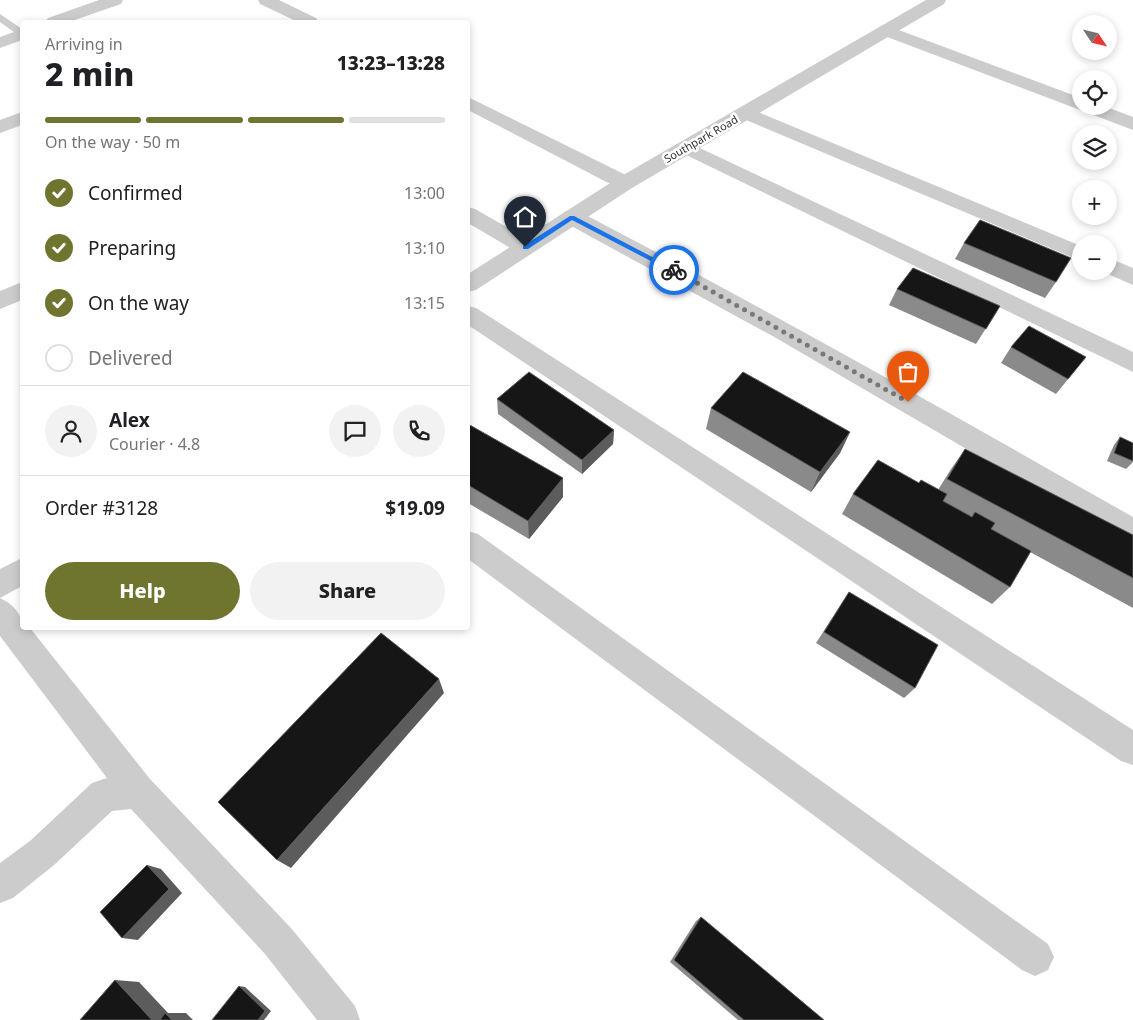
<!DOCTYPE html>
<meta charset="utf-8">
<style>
:root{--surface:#fff;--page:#f2f2f2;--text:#202124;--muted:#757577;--line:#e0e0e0;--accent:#6f742f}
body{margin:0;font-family:"Noto Sans",sans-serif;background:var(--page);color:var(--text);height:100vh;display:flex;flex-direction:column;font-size:19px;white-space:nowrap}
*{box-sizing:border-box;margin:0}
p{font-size:16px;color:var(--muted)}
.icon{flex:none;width:28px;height:28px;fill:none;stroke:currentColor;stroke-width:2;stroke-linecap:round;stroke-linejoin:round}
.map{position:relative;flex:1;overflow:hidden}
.side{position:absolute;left:20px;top:20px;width:450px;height:610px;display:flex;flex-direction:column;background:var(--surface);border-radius:5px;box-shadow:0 2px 8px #0003}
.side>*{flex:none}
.needle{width:32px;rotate:125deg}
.buttons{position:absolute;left:1072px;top:15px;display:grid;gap:10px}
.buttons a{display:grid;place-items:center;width:45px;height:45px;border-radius:50%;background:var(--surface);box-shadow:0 2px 8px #0003;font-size:25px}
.pin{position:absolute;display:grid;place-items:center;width:42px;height:42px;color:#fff;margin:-51px -21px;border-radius:50% 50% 50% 0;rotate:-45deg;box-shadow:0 0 5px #0007}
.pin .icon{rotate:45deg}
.courier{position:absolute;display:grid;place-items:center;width:50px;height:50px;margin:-25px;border:4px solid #1a73e8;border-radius:50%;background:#fff;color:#222;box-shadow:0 1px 6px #0007}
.headline em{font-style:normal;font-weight:800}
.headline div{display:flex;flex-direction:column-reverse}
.headline{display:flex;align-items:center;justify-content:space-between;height:85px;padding:0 25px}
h1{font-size:32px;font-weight:800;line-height:38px}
.bar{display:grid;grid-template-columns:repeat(4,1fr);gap:8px 5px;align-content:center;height:60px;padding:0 25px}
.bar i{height:6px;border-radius:4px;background:var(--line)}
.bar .current{background:var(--accent)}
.bar p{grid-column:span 4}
.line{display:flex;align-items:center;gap:12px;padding:0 25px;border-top:1px solid var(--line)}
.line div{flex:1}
.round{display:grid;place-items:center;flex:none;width:52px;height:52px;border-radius:26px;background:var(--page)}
ol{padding:0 25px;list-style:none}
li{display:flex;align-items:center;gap:15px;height:55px}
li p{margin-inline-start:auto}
li .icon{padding:5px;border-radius:50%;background:var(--accent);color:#fff;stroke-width:4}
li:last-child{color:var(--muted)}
li i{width:28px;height:28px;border:2px solid var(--line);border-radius:50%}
.cta{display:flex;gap:10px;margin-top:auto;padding:10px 25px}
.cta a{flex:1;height:58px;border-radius:30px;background:var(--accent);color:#fff;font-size:20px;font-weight:800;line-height:58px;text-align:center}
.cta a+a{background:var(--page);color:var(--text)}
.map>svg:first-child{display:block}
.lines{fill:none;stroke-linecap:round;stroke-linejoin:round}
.service{fill:#ccc;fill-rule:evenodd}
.minor{fill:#ccc;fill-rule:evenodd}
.tertiary{fill:#ccc;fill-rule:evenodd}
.wall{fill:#8a8a8a}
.shaded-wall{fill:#5c5c5c}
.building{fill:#161616;stroke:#5c5c5c}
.route{fill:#1a73e8}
.done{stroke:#787878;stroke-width:5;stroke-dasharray:0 9}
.labels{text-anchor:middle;stroke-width:5;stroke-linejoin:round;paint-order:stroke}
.far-street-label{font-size:11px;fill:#2f2f2f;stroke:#fff}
</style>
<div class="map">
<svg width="1133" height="1020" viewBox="0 0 1133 1020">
<rect width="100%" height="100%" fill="#fff"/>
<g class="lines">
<path class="service" d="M0,14L22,29V36L18,35L0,22Z"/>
<path class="minor" d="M99,0H123L121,4L69,22H45L48,18Z
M258,0H279L316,18L319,22H298L260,4Z
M888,26L1081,98V106H1104L1133,117V130L882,35L879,31L882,27Z
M22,29V40L0,48V37Z
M468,97L632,178L635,183L632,188L625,189L618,188L468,110Z
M746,107L1081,246V261L739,117L736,113L739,109Z
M22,112V125L0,133V120Z
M687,142L1133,352V372L680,152L677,148L680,144Z
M468,207L475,209L533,242L536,247L533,252L525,254L517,252L468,223Z
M572,210L580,212C766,309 950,413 1133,517V543L1123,540L776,338L564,222L561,217L564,212Z
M1109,258L1133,268V285L1101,271H1109Z
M22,282V300L0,309V291Z
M468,306L476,308L1133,730V765L1121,761L468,325Z
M468,531L478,534L1048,944L1054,957L1048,970L1035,976L1022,970L468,559Z
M0,598C13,604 22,613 22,628H30L150,779L291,928L355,1006L360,1020H317L265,954L131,809L112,811L54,865L13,898L0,903V863L30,841L92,783L107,778L0,636Z"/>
<path class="tertiary" d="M926,0H946L944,4L632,188L476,290L468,292V274L618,178Z
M22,558V586L0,598V569Z"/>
</g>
<path class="wall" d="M964,243L1056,282L1045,298L955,259Z
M897,289L1000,306L976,344L889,305Z
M1011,347L1086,357L1056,394L1001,363Z
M497,399L614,430L613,444L582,474L498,414Z
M711,408L850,432L840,453L811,492L706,429Z
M468,424L563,478V497L529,539L468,503Z
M1120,437L1133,462L1126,469L1107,461L1114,445Z
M965,449L1133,535V608L1030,552L1010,587L992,604L842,514L853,494L919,483L938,490L951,469Z
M849,592L915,688L904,698L816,643Z
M701,917L824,1020H738L670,962L696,921Z"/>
<path class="shaded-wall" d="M614,430L613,444L582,474V460Z
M850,432L840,453L811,492L820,472Z
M563,478V497L529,539L528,521Z
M439,679L444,693L291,868L277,860Z
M147,865L161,869L182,893L138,940L122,938Z
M115,980L139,982L168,1013H186L193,1020H152Z
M239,986L245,987L271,1011L264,1020H258Z"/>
<path class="building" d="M980,220L1071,258L1056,282L964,243Z
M913,268L1000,306L986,329L897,289Z
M1029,326L1086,357L1068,379L1011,347Z
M529,372L614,430L582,460L497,399Z
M743,372L850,432L820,472L711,408Z
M468,424L563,478L528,521L468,485Z
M1120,437L1133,443V461L1114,453Z
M965,449L1133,535V578L947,479Z
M878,460L919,483L921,480L947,494L943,501L972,517L975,512L995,523L991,529L1031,551L1010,587L853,494Z
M849,592L938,645L915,688L824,632Z
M381,633L439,679L277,860L218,802Z
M147,865L169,889L122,938L100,912Z
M701,917L824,1020H744L674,960Z
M115,980L152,1020H80Z
M239,986L265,1011L258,1020H212Z
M165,1013L172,1020H160Z"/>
<path class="route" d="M570,216H574L677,270L672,272L572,220L528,249H523V246Z"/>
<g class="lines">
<path class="done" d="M674,270L908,402"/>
</g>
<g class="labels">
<g class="far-street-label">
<text transform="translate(701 139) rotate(-30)" y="4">Southpark Road</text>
</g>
</g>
</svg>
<div class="buttons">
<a><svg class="needle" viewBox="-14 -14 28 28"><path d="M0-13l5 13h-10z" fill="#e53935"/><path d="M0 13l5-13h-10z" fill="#757577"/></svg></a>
<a><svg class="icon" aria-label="locate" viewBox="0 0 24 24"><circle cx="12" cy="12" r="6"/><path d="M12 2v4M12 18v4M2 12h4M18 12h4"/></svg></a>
<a><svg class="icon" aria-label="layers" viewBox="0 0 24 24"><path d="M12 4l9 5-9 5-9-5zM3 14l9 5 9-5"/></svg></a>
<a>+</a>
<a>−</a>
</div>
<div class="pin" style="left:908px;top:402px;background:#ea580c"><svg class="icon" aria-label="bag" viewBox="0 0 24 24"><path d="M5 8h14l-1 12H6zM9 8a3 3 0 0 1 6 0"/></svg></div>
<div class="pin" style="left:525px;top:247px;background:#1f2937"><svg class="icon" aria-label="home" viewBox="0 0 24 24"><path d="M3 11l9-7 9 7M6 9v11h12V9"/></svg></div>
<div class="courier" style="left:674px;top:270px"><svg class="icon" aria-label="bike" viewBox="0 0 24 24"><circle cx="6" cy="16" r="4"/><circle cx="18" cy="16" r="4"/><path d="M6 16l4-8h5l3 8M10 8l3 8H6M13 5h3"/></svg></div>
<section class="side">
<div class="headline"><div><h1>2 min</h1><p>Arriving in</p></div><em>13:23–13:28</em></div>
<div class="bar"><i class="current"></i><i class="current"></i><i class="current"></i><i></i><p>On the way · 50 m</p></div>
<ol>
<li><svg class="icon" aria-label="check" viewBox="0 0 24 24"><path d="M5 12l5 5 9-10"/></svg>Confirmed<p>13:00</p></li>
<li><svg class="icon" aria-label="check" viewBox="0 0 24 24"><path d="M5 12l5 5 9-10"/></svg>Preparing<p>13:10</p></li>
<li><svg class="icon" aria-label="check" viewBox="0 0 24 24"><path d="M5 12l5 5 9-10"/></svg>On the way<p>13:15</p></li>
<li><i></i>Delivered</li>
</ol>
<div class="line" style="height:90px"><a class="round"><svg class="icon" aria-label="person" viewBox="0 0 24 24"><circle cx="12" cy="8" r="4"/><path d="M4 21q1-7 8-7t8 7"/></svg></a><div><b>Alex</b><p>Courier · 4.8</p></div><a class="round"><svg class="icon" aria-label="chat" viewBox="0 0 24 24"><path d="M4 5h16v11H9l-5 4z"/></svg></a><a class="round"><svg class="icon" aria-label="phone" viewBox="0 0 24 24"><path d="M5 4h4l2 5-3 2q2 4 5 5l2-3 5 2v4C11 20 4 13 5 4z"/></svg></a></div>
<div class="line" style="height:65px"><div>Order #3128</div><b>$19.09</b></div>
<div class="cta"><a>Help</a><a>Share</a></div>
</section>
</div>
